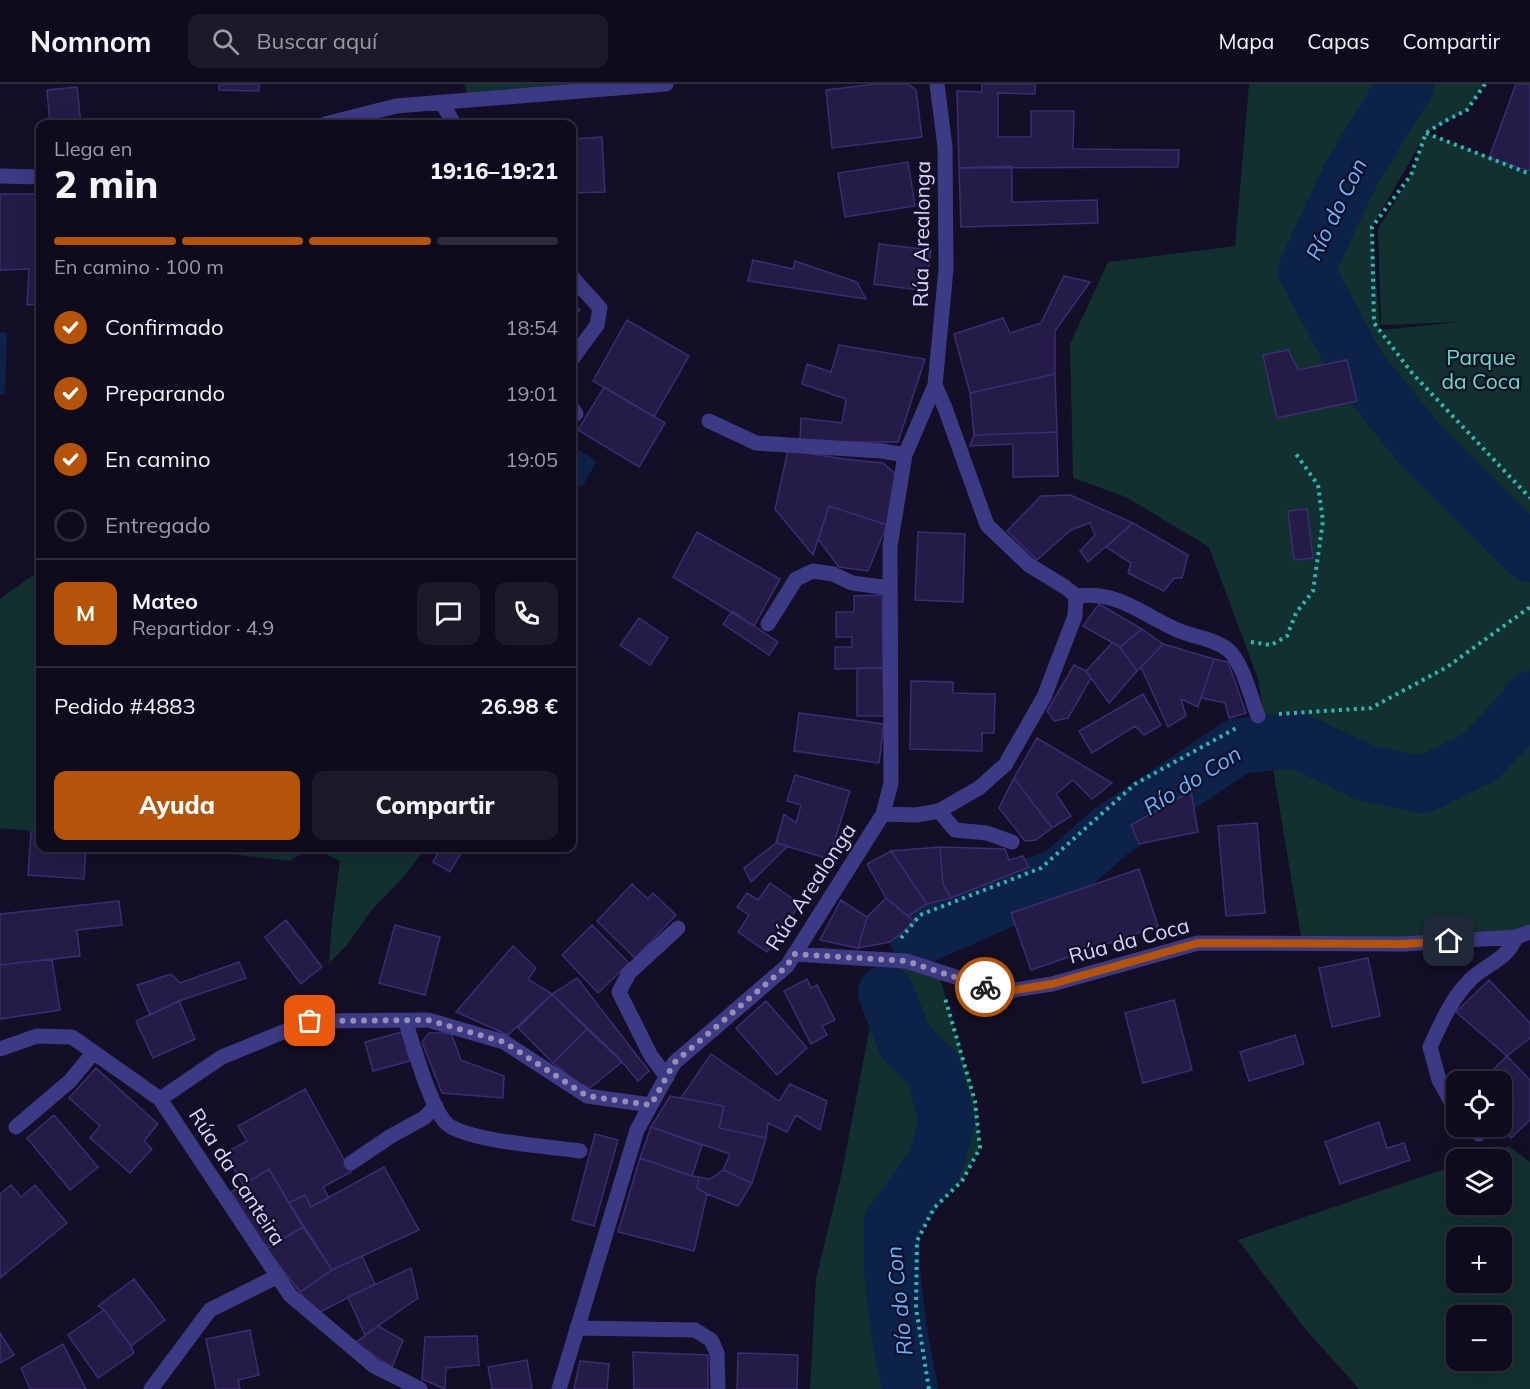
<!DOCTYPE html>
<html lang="es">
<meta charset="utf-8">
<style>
:root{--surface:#0e0b1c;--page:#1c1929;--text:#f1f3f6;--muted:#9b9ba3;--line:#2e2b3b;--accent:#b45309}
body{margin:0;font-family:Mulish,sans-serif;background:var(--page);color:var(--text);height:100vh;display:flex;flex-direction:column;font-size:22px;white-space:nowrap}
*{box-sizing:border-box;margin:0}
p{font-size:20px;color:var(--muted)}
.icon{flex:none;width:33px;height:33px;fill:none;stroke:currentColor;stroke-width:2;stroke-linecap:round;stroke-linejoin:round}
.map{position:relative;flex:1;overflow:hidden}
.sheet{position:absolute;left:36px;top:36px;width:540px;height:732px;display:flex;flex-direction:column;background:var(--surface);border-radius:12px;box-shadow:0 6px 24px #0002,0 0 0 2px var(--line)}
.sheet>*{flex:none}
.tools{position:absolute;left:1446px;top:987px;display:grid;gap:12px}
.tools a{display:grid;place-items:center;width:66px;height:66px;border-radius:12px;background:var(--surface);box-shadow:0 6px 24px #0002,0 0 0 2px var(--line);font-size:30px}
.pin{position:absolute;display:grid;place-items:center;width:51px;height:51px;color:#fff;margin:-26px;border-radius:12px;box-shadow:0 3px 9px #0006}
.courier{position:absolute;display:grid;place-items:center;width:60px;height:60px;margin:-30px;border:4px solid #b45309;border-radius:50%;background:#fff;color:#222;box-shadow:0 2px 8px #0007}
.headline em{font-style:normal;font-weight:800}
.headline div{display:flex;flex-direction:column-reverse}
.headline{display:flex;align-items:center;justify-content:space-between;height:102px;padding:0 18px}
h1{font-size:39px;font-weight:800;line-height:45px}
.bar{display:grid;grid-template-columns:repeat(4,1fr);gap:9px 6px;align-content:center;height:72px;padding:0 18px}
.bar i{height:8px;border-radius:4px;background:var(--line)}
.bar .selected{background:var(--accent)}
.bar p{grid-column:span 4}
.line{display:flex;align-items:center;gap:15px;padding:0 18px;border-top:2px solid var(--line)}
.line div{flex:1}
.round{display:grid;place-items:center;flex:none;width:63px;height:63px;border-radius:12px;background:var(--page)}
ol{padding:0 18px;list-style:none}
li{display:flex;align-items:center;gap:18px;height:66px}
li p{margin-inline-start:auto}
li .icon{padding:6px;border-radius:50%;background:var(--accent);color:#fff;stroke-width:4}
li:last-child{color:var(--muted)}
li i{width:33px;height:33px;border:3px solid var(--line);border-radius:50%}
.primary-button{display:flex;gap:12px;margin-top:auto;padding:12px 18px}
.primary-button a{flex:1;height:69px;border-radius:12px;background:var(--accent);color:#fff;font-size:24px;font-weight:800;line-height:69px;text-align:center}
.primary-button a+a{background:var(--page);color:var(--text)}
header{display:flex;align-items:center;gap:36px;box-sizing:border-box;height:84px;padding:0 30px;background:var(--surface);border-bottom:2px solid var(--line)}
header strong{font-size:28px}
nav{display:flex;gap:33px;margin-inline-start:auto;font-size:21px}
.search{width:420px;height:54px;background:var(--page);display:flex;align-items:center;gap:15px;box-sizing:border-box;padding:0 21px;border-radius:12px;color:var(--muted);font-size:22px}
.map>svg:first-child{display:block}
.green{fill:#12302f;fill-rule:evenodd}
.water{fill:#0c2248}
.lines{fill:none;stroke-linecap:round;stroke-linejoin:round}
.river{stroke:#0c2248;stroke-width:56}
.building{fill:#241b47;stroke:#3b2d73;stroke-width:1.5}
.path{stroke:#2fb8b0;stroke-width:4;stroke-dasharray:3 4.5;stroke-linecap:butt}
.minor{stroke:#3d3a85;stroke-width:15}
.done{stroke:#948fb3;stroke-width:6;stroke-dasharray:0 10.8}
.route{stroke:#b45309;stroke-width:8}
.labels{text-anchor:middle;stroke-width:4.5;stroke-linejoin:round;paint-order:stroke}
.street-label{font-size:21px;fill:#d9d4ff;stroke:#130f26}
.park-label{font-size:21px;fill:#5fe0c0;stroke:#130f26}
.water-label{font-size:22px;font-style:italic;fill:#62b6ff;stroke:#130f26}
</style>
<header>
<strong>Nomnom</strong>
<div class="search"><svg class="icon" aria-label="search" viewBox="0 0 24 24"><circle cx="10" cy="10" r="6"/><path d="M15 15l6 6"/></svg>Buscar aquí</div>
<nav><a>Mapa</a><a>Capas</a><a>Compartir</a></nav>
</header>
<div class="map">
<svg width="1530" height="1305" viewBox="0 0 1530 1305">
<rect width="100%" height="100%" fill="#130f26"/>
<path class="green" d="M464,0H666L470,17Z
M1249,0H1485L1467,26L1427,49L1530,89V848L1302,859L1258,595L1209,463L1126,413L1073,394L1070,260L1108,178L1235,162ZM1424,53L1411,91L1378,145L1381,241L1460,238L1380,246L1372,143Z
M40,490V748L0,744V515L32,492Z
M181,764H310L290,777Z
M313,764H426L405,791L371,827L347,861L329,879L332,837L340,777Z
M883,875L938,887L975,1017L980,1064L962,1097L934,1124L917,1157L916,1224L929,1305H810L816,1195L842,1088Z
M1509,1062L1530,1078V1305H1359L1302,1241L1238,1156L1456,1081V1120H1502V1076L1471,1075ZM1456,1154H1502V1198H1456ZM1456,1232H1502V1276H1456Z"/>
<path class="water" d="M0,248L7,249L5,310H0Z
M572,362L597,377L582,403L572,397Z"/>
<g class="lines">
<path class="river" d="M1406,0L1352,88L1306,186L1357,282L1422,363L1530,470
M918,854L1064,789L1110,748L1238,662L1296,656L1366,689L1423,701L1480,673L1527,623L1530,615
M886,909L906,959L934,986L947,1037L936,1079L892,1139V1187L900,1253L910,1305"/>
</g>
<path class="building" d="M219,0H259V7L219,6Z
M876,0H908L916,6L922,53L832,64L826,6Z
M982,0H1035V10L998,9V53H1031V27H1074L1073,65L1179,66L1178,83L959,84L957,7L982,8Z
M1516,0H1530V87L1489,74Z
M77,3L81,40H50L47,6Z
M602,53L605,108L572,109V55Z
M908,78L915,122L845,133L838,89Z
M1012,82V118L1097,116L1098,139L961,143L959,84Z
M0,110H40V220L27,221L29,185L0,186Z
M879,160L931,166L926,207L874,200Z
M753,176L793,185L795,177L857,198L866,215L748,197Z
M1064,192L1090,198L1055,247V290L970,309L954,250L1003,234L1010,249L1041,239Z
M572,217L580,226L572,234Z
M627,236L689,272L654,333L593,297Z
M839,261L925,275L898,358H800L801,334L842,339L846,315L802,300L807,280L831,288Z
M1288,266L1298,286L1347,276L1357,317L1277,334L1263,271Z
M1055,290L1057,348L974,351L970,309Z
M604,303L665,339L639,383L578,346Z
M1057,348L1058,392L1013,393V360L970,362L974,351Z
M788,366L844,375L883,379L897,391L887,441L829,422L813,471L775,425Z
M1070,411L1133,439L1088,478L1080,467L1095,451L1090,439L1071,446L1037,476L1007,447L1041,412Z
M829,422L887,441L868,487L839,483L818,455Z
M1307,425L1313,474L1294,476L1288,427Z
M1133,439L1188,471L1182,494H1174L1164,507L1128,489L1131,479L1106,463Z
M697,448L780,495L754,542L673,493Z
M918,448L965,450L963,518L915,516Z
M882,511L883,584L835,585V563H852V553H836V528H854V512Z
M1099,520L1142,545L1120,563L1083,542Z
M732,527L778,558L769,571L723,540Z
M639,534L668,554L650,581L620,561Z
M1142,545L1163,560L1137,587L1120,563Z
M1113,558L1120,563L1137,587L1109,619L1086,587Z
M1163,560L1214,575L1198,623L1181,615L1186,632L1168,643L1141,583Z
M1214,575L1228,578L1246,629L1229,634L1225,619L1201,614Z
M1074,581L1086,587L1091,594L1068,634L1054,637L1047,627Z
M857,584H883L884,632H857Z
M911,597L953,598V609L995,610L994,649H982V667L910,665Z
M1143,610L1161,641L1144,651L1135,642L1092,669L1079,647Z
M799,629L884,640L879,679L794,667Z
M1037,654L1112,699L1092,715L1073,696L1056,710L1071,732L1052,744L1014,694Z
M795,691L850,707L829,775L776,759L784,730L796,739L801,721L787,717Z
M1014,694L1052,744L1036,756L1025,757L999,724Z
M1191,707L1198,748L1139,760L1131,741Z
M1257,739L1265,829L1226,832L1218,742Z
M31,748H40V764H86L84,795L28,791Z
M776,759L788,762L751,798L744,784Z
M940,763L943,800L951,814L927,820L891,767Z
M940,763L1005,765L1009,776L1023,772L1029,783L951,814L943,800Z
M441,764H464L450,788L433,778Z
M891,767L927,820L908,832L886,814L867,780Z
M1139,785L1158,842L1031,886L1011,829Z
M770,799L800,820L767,868L738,848L749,831L737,823L747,809L758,816Z
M632,800L648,815L653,809L676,831L635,874L597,837Z
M886,814L915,838L890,858L858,864L867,833Z
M841,816L867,833L858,864L820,856Z
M119,817L122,841L77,846L80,872L0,881V830Z
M286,836L322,883L301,900L265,853Z
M395,841L440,853L425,911L379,899Z
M592,841L629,879L598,909L562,871Z
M513,862L536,884L528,895L552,910L508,951L456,928Z
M1368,874L1380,932L1332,943L1319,884Z
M52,875L60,926L0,935V881Z
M239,878L246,894L179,917L150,931L137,901L171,890L180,899Z
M577,894L649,987L638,997L618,973L552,910Z
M807,895L811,904L817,901L835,936L822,942L827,951L811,960L784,907Z
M1489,896L1530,939V954L1507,972L1456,928Z
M552,910L587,945L553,979L518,944Z
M1174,916L1192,986L1143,999L1125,929Z
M179,917L195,955L153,974L136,937Z
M766,917L807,964L777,991L736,944Z
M587,945L622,978L590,1004L578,999L553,979Z
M402,948L410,977L373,987L365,958Z
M429,949H451L461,976L504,992L503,1014L442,1009L422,958Z
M1295,951L1304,980L1249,997L1240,968Z
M711,970L779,1017L790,1000L827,1017L820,1046L796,1031L787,1048L768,1039L766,1054L719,1044L724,1022L681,1014Z
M1507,972L1530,996V1036L1511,1054L1500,1042L1502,998H1480Z
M96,984L158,1040L144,1057L152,1065L130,1089L90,1054L100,1042L69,1014Z
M305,1005L351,1088L323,1103L329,1114L311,1123L305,1111L289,1119L269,1085L243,1101L225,1069L247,1057L238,1042Z
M670,1012L724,1022L719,1044L766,1054L752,1099L723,1086L730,1070L651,1043Z
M54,1031L98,1083L70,1106L27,1054Z
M1379,1038L1387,1064L1404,1059L1410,1076L1340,1100L1325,1058Z
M651,1043L702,1061L692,1092L640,1074Z
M595,1050L618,1056L594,1142L572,1136Z
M640,1074L692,1092L699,1093L697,1104L707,1110L694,1167L618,1148Z
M384,1083L419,1146L332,1186L289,1119L305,1111L311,1123Z
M269,1085L303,1143L266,1165L231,1108Z
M723,1086L752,1099L738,1122L707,1110L697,1104L699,1093L710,1095Z
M11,1101L21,1113L35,1101L67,1139L0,1194V1110Z
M303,1143L332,1186L300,1208L266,1165Z
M362,1172L375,1200L316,1230L300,1208L332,1186Z
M411,1184L418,1214L365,1251L348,1213Z
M134,1195L165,1236L131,1262L104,1226L98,1222Z
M104,1226L131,1262L134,1269L98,1294L68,1251Z
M378,1242L403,1256L392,1283L355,1259Z
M250,1246L259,1291L238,1296L240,1305H216L206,1255Z
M0,1249L14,1271L0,1279Z
M477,1252L479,1281L446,1284L445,1305L422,1295L425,1253Z
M63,1260L86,1305H30L21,1284Z
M633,1268L708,1271V1305H634Z
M738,1269L798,1271L797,1305H737Z
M527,1276L532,1305H492L488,1283Z
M580,1277L609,1280L607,1305H574Z"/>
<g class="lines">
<path class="path" d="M1485,0L1467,26L1445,37L1426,49L1411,91L1372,143L1374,239L1412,289L1530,414
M1426,49L1530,90
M1251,558L1271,561L1287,552L1296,529L1313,507L1323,437L1318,401L1296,370
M1279,630L1371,624L1447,583L1530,523
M901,854L920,831L1041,784L1135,700L1238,643
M929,1305L916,1224L917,1157L934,1124L962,1097L980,1064L975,1017L945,914"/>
<path class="minor" d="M442,19L454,40
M325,40L396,22L666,0
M0,92L40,93
M572,193L600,224L597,241L572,275
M572,324L576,330
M709,337L756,359L882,367L905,371
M1076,512C1118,507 1140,529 1175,545C1191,553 1213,554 1227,565C1242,576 1251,614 1258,632
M768,540L796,495L813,487L833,490L852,499L890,504
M939,727L955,746L987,749L1012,758
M883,730L916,731L939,727L979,704L1005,681L1044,613L1075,532L1076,512L1065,503L1029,481L987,441L945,324L935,301
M794,870L906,877L1002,908L1052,900L1198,859L1404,860L1516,853L1530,848
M405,936C413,960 430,1022 446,1039C464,1057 553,1063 580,1067
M0,965L37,952L72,953L160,1015L290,1211L374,1282L420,1305
M667,993L651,972L619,908L629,889L678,844
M160,1015L222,973L310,937L428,936L504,958L587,1012L651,1021
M1456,1027L1439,996L1430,963C1441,939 1452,913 1472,894C1487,880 1508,875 1516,853
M1471,1042L1479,1050
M16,1043L70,997L94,968
M351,1079L391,1052L424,1034L436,1022
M577,1244L695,1246L711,1256L717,1269L718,1305
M151,1305L210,1226L276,1193
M559,1305L637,1046L674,979L787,882L883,730L891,699L890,462L905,371L935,301L946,185L945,63L937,0"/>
</g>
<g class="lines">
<path class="done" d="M310,937L428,936L504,958L587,1012L651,1021L674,979L787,882L794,870L906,877L985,903"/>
<path class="route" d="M985,903L1002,908L1052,900L1198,859L1404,860L1449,857"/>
</g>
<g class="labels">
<g class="street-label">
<text transform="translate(922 150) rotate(-89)" y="7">Rúa Arealonga</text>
<text transform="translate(811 803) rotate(-57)" y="7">Rúa Arealonga</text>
<text transform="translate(1129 857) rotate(-15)" y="7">Rúa da Coca</text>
<text transform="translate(237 1093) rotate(57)" y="7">Rúa da Canteira</text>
</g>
<g class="park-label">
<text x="1481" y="281">Parque<tspan x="1481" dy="24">da Coca</tspan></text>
</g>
<g class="water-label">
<text transform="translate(1336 125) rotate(-64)" y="8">Río do Con</text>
<text transform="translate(1192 696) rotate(-32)" y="8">Río do Con</text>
<text transform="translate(899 1217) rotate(-96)" y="8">Río do Con</text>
</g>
</g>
</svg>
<div class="tools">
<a><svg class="icon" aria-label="locate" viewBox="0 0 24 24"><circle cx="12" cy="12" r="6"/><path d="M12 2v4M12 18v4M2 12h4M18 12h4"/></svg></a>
<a><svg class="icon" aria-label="layers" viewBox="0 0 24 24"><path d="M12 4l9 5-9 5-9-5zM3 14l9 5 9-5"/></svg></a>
<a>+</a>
<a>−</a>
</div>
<div class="pin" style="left:310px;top:937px;background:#ea580c"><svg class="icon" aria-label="bag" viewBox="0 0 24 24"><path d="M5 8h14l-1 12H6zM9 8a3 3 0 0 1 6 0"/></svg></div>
<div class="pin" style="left:1449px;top:857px;background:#1f2937"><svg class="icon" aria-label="home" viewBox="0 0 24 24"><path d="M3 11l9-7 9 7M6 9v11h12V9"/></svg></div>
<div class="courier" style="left:985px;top:903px"><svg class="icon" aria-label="bike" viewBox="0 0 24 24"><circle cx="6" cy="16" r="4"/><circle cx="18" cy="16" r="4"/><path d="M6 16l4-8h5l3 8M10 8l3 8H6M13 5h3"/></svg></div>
<section class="sheet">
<div class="headline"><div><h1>2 min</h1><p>Llega en</p></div><em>19:16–19:21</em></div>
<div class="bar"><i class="selected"></i><i class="selected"></i><i class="selected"></i><i></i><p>En camino · 100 m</p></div>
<ol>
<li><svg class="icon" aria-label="check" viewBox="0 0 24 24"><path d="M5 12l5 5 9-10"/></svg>Confirmado<p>18:54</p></li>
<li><svg class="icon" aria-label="check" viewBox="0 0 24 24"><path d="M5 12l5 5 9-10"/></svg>Preparando<p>19:01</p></li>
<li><svg class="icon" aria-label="check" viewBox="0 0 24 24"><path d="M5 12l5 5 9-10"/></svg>En camino<p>19:05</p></li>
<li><i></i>Entregado</li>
</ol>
<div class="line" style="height:108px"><b class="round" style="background:var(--accent);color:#fff">M</b><div><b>Mateo</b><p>Repartidor · 4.9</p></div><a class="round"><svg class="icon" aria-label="chat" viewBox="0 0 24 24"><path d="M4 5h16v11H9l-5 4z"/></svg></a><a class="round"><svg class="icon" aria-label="phone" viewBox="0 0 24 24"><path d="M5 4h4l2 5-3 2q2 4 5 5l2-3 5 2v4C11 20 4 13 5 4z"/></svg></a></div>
<div class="line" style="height:78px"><div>Pedido #4883</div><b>26.98 €</b></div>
<div class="primary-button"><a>Ayuda</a><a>Compartir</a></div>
</section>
</div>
